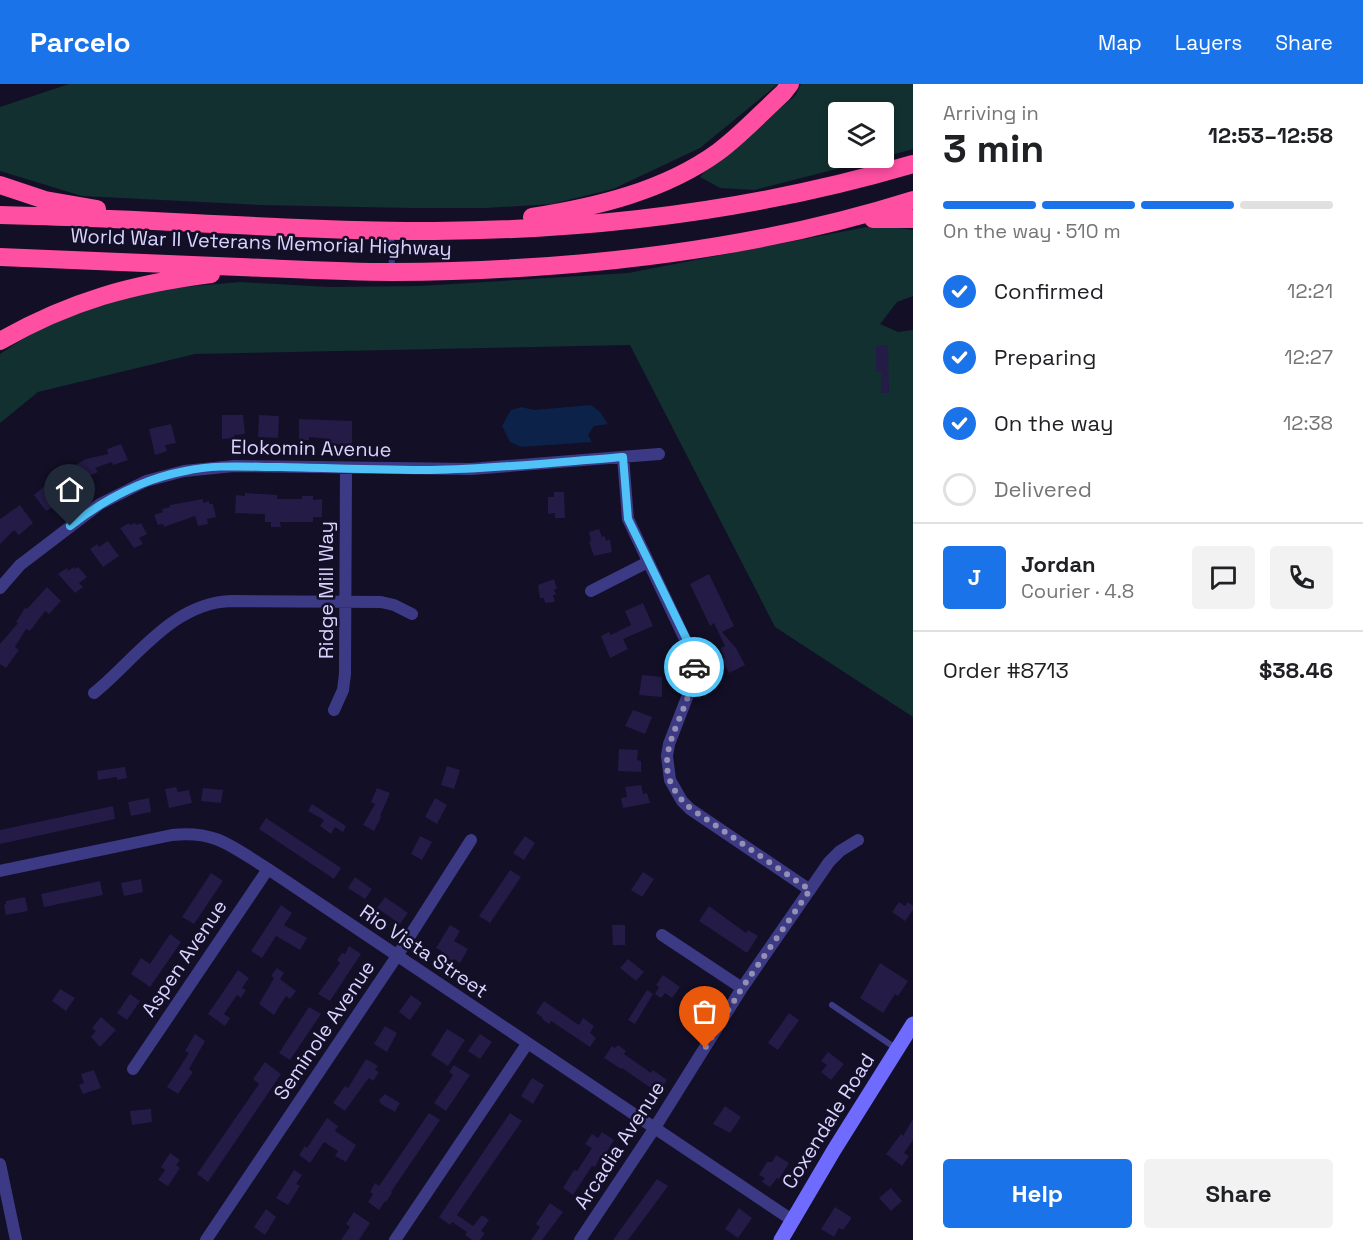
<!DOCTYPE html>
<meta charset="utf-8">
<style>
:root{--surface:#fff;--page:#f2f2f2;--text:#202124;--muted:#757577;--line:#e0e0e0;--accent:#1a73e8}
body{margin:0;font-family:"Space Grotesk",sans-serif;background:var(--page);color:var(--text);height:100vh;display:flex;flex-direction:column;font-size:22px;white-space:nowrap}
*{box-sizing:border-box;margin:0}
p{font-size:20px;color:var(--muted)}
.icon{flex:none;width:33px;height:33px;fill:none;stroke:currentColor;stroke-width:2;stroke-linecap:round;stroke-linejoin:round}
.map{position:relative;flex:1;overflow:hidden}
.sheet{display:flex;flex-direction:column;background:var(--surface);width:450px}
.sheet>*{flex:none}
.controls{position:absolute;left:828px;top:18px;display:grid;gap:12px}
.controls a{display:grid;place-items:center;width:66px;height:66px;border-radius:6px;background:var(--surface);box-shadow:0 3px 9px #0003;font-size:30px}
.pin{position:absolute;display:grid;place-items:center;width:51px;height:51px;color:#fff;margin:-62px -26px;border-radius:50% 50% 50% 0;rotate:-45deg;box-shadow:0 0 6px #0007}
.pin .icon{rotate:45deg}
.courier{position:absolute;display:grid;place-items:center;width:60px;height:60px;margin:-30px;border:4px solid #4fc3f7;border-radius:50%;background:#fff;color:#222;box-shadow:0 2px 8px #0007}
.summary em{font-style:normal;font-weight:700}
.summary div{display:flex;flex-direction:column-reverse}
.summary{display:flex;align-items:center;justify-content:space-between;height:102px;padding:0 30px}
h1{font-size:39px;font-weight:700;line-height:45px}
.bar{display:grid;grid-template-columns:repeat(4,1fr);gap:9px 6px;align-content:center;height:72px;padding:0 30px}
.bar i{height:8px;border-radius:4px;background:var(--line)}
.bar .on{background:var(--accent)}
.bar p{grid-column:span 4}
.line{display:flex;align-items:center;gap:15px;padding:0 30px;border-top:2px solid var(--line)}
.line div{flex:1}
.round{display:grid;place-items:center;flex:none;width:63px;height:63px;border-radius:6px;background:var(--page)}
ol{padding:0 30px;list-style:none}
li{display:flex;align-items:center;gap:18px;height:66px}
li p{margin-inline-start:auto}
li .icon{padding:6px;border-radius:50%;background:var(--accent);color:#fff;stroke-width:4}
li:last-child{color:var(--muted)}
li i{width:33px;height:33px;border:3px solid var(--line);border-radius:50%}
.action{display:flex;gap:12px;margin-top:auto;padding:12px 30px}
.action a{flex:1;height:69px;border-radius:6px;background:var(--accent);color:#fff;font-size:24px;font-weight:700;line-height:69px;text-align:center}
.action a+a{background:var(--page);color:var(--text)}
header{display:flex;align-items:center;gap:36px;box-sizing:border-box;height:84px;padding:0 30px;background:var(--accent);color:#fff}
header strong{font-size:28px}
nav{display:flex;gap:33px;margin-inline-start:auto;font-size:21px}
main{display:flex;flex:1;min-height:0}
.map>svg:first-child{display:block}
.green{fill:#12302f}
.water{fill:#0c2248}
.building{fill:#241b47}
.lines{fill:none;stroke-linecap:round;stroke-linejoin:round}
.lane{stroke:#3d3a85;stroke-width:6}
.street{stroke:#3d3a85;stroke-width:12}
.secondary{stroke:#6f6bff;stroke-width:15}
.highway{stroke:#ff4fa3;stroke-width:18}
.done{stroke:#948fb3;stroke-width:6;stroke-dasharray:0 10.8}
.route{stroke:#4fc3f7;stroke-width:8}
.labels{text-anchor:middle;stroke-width:5;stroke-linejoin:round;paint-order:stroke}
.street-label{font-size:20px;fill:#d9d4ff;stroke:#130f26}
</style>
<header>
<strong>Parcelo</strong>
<nav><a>Map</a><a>Layers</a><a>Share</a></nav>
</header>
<main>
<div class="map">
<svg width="913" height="1156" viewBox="0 0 913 1156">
<rect width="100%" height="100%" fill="#130f26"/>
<path class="green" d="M69,0H778L700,64L613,105L552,120L485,124H411L259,121L82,112L0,87V23Z
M801,0H913V65L884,73V28H838V74H880L754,106L720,104L700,93L715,76L795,12Z
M877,141L913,146V212L897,218L880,240L898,248L913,246V633L775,543L630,261L195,270L38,308L0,339V270L40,244L79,227L161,205L240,198L329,203L420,202L628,189Z"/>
<path class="water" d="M591,321L600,328L608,340L594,342L588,351L592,358L521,363L510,358L502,342L511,326L521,323L534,326Z"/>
<path class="building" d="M876,261H888L889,309H881V288H876Z
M222,331H243L245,350L234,351V354L222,355Z
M259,331L279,332L278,354L258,353Z
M299,335L352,337V361L331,360V355L309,353V356H299Z
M171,340L176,359L165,361L167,367L155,371L149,345Z
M121,360L128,376L113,381L112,378L95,384L98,388L79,397L72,383L86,375L108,370L107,365Z
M48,399L60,414L56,417L58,420L46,427L34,411Z
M554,408H564L565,434H555V429L548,430V413H554Z
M245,409L277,411V415H302V412H313V416L322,415V433H313V438H280L281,443H271V438H265V430L235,429L236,411L245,412Z
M203,415V419L209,417V420H213L216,433L207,435L208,440L198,442L195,432L164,443L163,440L158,441L154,431L163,428L162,425L170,423V421Z
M20,421L33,439L19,451L14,446L0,460V435Z
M129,439L130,441L135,439L137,441L141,439L147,450L139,454L143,460L134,464L120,444Z
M599,445L602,453L605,452L606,457L610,455L612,468L594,472L589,458L591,457L589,448Z
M108,457L119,472L103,483L90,465L97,460L99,463Z
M74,483L75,485L78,483L87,493L79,499L83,503L75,509L58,490L67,484L68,487Z
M709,490L734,542L722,548L736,564L745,581L729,589L722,575L725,574L721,564L725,562L714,539L710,542L690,500Z
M554,495L557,505H554L556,511H553L555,518L545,519L544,514H540L538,501Z
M47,503L61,517L49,530L45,527L30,547L26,545L15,563L19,566L6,584L0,580V560L18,539L16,538L25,524L27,525Z
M643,519L653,542L623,555L628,565L610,574L601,552L609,548L611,551L631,541L625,527Z
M642,591L662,593V613L639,611Z
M633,626L652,633L645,650L625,642Z
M619,665L638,666L637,676L641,677V688L618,687Z
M447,682L460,686L454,705L441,701Z
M125,683L127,694L117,696V693L98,696L97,687Z
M641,701L643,710L647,709L650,719L623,724L621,714L627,713L625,703Z
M176,703L178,708L189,706L192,719L169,724L165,705Z
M203,704L223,706L221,719L201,717Z
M377,704L390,709L380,732L381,733L374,747L363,741L375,720L371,718Z
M149,714L151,728L131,732L128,718Z
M435,714L447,721L437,740L425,733Z
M312,720L346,742L343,748L335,743L331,750L320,742L324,736L308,727Z
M113,722L115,735L0,760V746Z
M266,734L341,784L334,795L259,745Z
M420,752L432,758L422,776L411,770Z
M525,752L535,759L524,776L513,769Z
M510,786L521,793L490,839L479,832Z
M643,788L654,795L642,813L631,806Z
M211,789L223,797L194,840L182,833Z
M355,793L372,805L365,815L348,804Z
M141,795L143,808L124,812L121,799Z
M100,797L103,811L44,823L41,810Z
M25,813L28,827L6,831L4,821L6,820V817Z
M385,813L408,829L400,840L377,824Z
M899,818L905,822L908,818L913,822V826L905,837L892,828Z
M281,821L292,829L284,841L307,854L300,866L276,852L262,874L251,867Z
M709,822L746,849L748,846L758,852L747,869L699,837Z
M450,841L460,847L454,857L468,865L460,879L454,875L452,877L440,870L442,867L436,864Z
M612,841H625V861H613Z
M170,850L181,858L150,903L131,890L141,874L150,880Z
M349,862L361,870L330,917L318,910L340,879L337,876L342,869L345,870Z
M628,875L644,888L636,897L620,884Z
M880,879L908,897L898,912L895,910L883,929L860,914Z
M277,884L284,889L280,895L296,907L290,915L286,912L274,931L259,920L274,894L271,892Z
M238,886L249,894L242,904L246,906L241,914L237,911L224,930L230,934L225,942L208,930Z
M663,891L680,903L672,914L665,909L661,914L655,910L659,903L656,901Z
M60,905L75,914L66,927L52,917Z
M647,906L653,910L635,940L628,936Z
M130,910L140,917L127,936L117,929Z
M411,911L422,919L410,936L399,928Z
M693,912L710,922L703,933L687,923Z
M544,917L579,941L583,934L594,942L590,949L596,954L590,963L551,937L549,940L542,935L543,934L536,929Z
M309,923L321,930L290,976L279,969Z
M789,929L799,936L778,966L768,959Z
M101,933L116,946L100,963L91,953L96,947L92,944Z
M385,942L397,949L387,968L374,960Z
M447,945L465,956L448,982L431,971Z
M195,950L205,957L189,985L193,988L178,1010L167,1003L189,969L185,967Z
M480,950L492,958L480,975L468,967Z
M618,961L626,967L624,970L651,989L653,986L667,996L658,1009L622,984L621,985L604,974L612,962L615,964Z
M828,968L844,980L831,996L821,988L827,981L821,977Z
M366,975L378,982L375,986L379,988L373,997L369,994L365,999L345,1027L333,1019L345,1002L348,1004Z
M265,978L281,990L208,1098L197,1090L259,1000L253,995Z
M454,981L470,991L446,1027L434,1019L453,991L449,988Z
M94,986L101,1004L83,1010L79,1001L84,999L81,990Z
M532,994L544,1001L533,1020L521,1012Z
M385,1010L400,1019L395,1028L381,1020L379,1016Z
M725,1022L741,1033L730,1049L713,1040Z
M151,1025L152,1038L132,1041L130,1027Z
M429,1029L440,1036L391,1108L392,1109L386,1118L385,1117L379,1126L368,1118L373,1110L370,1108L375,1099L379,1102Z
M510,1029L522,1037L457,1131L473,1142L482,1131L489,1136L481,1147L485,1149L480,1156H472L465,1151L467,1148L452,1138L450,1141L439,1133Z
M327,1034L338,1042L335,1047L356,1061L346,1078L335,1072L338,1067L324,1058L310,1079L299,1071L305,1062L307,1064Z
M913,1035V1056L904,1069L909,1072L902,1082L886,1070L901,1050L903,1052Z
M602,1048L614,1056L603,1074L601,1072L595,1083L592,1082L573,1111L563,1104L574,1086L577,1087L592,1064L585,1060L592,1050L598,1054Z
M170,1069L180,1076L176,1081L180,1084L168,1102L158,1096L165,1086L161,1083Z
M776,1071L789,1079L779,1095L777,1094L770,1103L762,1098L765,1094L759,1091L767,1078H772Z
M294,1086L302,1091L296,1100L300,1102L288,1121L276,1114Z
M657,1095L668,1102L652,1124L628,1156H613Z
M891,1104L902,1117L891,1127L879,1114Z
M550,1119L563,1128L542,1156H531L540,1143L536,1140Z
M835,1123L851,1133V1135L843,1146L839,1144L834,1153L821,1145Z
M739,1124L752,1134L738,1154L725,1145Z
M266,1125L276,1133L265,1151L254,1143Z
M354,1128L370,1139L359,1156H341L350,1143L346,1140Z"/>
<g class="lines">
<path class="lane" d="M391,150L392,187
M832,921L897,965"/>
<path class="street" d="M623,373L628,435L692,570L694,581L691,603L669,660L667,672L670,696L682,717L690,725L810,806
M0,504L20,481L100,420L146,397L184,387L234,382L471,385L659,370
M591,507L648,478
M94,609C136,575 173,518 232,517L381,518L394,521L412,530
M334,626L343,606L345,590L346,384
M0,787L172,751C216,746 232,763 268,785L792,1136
M662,851L742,904
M133,985L268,785
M0,1080L16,1156
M206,1156L397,872L471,756
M395,1156L527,960
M580,1156L654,1045L742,904L829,778L840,767L858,756"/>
<path class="secondary" d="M781,1156L834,1066L913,940"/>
<path class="highway" d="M0,101L45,116L97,125
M0,131C145,134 289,147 434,147C596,146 757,126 913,80
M532,133C596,123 664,107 718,68C741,51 762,28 783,9L790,0
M873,135H913
M0,173C80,176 160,180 240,183C291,185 342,188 393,188C568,187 745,169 913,116
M0,257C70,217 132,200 211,190"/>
</g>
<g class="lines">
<path class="done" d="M694,583C692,635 637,677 690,724L810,806L742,904L705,964"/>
<path class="route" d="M70,442C105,415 142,395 185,387C216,380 248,383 280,383C331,384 381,386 431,386C495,385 559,378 623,373L628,435L688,558L694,583"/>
</g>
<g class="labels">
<g class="street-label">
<text transform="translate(261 158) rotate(2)" y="7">World War II Veterans Memorial Highway</text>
<text transform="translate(311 364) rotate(1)" y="7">Elokomin Avenue</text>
<text transform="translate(326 506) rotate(-90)" y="7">Ridge Mill Way</text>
<text transform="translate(424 867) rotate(34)" y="7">Rio Vista Street</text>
<text transform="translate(184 874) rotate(-56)" y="7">Aspen Avenue</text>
<text transform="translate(324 946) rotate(-56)" y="7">Seminole Avenue</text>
<text transform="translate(828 1037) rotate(-58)" y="7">Coxendale Road</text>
<text transform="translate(619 1061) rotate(-57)" y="7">Arcadia Avenue</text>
</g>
</g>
</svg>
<div class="controls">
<a><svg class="icon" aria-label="layers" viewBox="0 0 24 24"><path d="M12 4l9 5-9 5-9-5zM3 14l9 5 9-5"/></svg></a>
</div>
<div class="pin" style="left:705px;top:964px;background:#ea580c"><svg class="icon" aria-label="bag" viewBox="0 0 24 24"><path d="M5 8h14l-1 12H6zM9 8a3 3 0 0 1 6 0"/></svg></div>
<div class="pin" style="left:70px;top:442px;background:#1f2937"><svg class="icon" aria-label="home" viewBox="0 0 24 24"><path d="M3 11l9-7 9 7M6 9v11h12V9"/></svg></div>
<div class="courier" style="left:694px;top:583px"><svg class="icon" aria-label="car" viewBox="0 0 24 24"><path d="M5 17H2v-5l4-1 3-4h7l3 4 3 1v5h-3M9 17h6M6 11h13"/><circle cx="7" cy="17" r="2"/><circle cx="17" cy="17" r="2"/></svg></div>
</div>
<section class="sheet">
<div class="summary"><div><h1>3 min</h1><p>Arriving in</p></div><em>12:53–12:58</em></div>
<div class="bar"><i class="on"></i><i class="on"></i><i class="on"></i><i></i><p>On the way · 510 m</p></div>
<ol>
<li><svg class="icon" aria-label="check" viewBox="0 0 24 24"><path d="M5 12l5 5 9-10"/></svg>Confirmed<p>12:21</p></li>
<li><svg class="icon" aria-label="check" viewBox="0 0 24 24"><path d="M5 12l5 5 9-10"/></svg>Preparing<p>12:27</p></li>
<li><svg class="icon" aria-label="check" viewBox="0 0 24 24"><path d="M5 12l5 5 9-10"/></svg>On the way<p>12:38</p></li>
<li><i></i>Delivered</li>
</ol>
<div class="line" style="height:108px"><b class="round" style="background:var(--accent);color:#fff">J</b><div><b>Jordan</b><p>Courier · 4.8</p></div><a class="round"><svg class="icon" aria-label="chat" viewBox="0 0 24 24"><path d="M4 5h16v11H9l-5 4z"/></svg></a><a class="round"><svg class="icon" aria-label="phone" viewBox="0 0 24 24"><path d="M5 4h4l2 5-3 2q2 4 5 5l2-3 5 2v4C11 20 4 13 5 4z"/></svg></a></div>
<div class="line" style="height:78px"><div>Order #8713</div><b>$38.46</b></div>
<div class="action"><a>Help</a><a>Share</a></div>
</section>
</main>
